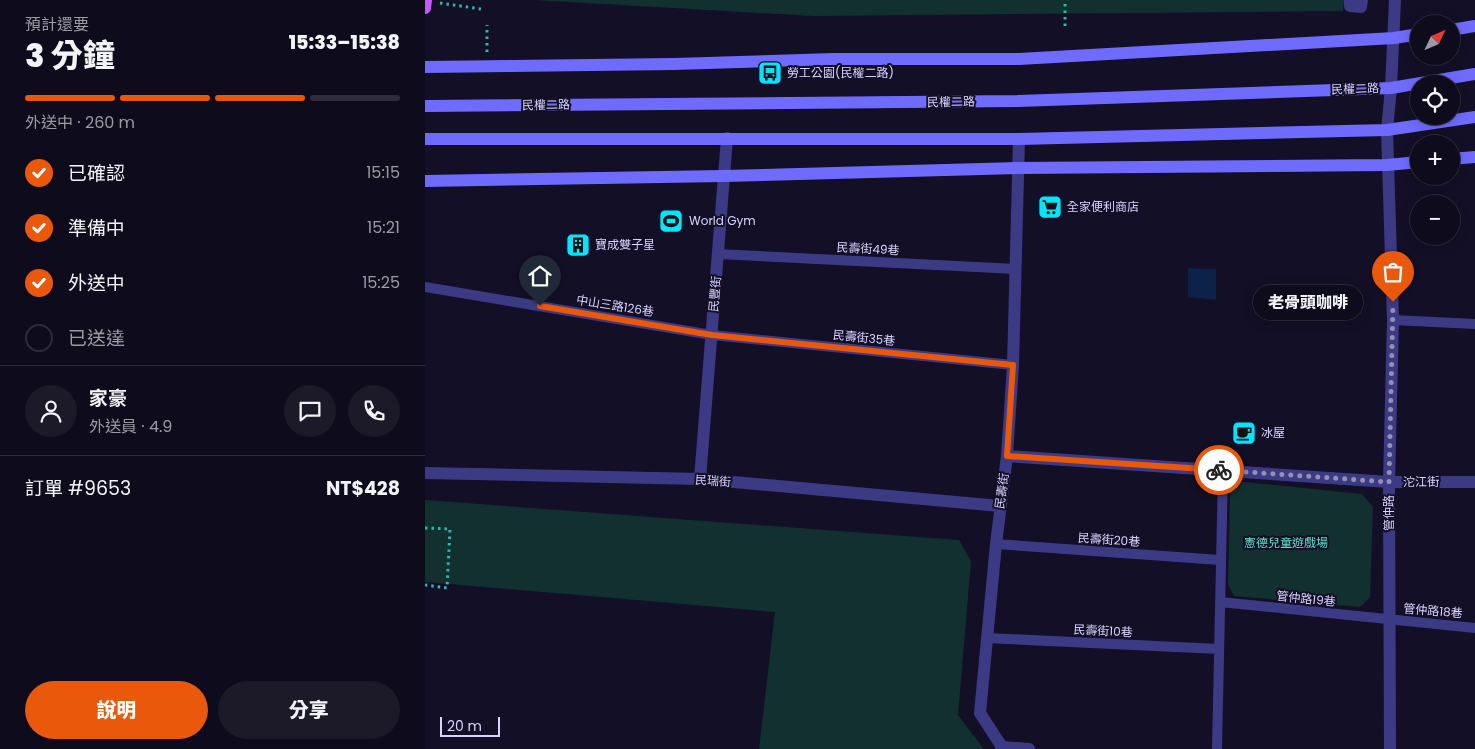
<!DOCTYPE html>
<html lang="zh-TW">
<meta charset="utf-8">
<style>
:root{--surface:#0e0b1c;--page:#1c1929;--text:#f1f3f6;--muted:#9b9ba3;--line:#2e2b3b;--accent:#ea580c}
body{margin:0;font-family:Poppins,"Noto Sans TC",sans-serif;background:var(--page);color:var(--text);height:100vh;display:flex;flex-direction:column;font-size:19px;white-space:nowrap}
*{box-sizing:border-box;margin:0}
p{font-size:16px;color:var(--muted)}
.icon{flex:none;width:28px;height:28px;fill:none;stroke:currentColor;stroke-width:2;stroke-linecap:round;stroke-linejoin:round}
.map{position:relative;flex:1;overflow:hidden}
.sheet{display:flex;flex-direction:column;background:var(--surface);width:425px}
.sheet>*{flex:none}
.needle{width:32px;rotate:46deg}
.tools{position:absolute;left:985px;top:15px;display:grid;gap:10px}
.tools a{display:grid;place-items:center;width:50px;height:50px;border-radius:50%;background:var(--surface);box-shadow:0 2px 12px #0003,0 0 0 1px var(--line);font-size:25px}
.scale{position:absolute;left:15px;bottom:12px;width:60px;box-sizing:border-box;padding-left:5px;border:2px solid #d9d4ff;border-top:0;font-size:14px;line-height:18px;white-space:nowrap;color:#d9d4ff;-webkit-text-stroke:4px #130f26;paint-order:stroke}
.pin{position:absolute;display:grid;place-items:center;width:42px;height:42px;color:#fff;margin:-51px -21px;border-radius:50% 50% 50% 0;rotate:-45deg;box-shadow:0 0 5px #0007}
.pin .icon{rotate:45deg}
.courier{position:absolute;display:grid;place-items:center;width:50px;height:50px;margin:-25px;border:4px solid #ea580c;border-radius:50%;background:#fff;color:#222;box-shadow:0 1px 6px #0007}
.bubble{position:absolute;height:35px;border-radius:18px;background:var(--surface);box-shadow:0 2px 12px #0003,0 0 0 1px var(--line);font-size:16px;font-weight:800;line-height:35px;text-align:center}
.overview em{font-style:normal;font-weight:800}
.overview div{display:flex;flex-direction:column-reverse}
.overview{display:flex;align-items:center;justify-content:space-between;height:85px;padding:0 25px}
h1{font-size:32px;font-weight:800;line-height:38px}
.bar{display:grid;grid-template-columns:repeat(4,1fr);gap:8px 5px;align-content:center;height:60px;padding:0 25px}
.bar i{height:6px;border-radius:4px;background:var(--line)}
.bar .on{background:var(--accent)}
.bar p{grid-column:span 4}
.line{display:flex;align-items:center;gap:12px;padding:0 25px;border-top:1px solid var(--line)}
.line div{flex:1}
.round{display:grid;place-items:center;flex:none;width:52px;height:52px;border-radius:26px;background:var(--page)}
ol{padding:0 25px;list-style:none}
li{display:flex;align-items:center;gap:15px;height:55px}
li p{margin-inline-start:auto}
li .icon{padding:5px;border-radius:50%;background:var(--accent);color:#fff;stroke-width:4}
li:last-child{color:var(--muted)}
li i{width:28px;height:28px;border:2px solid var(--line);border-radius:50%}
.primary-button{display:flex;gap:10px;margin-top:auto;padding:10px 25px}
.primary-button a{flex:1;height:58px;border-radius:30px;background:var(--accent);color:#fff;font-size:20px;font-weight:800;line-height:58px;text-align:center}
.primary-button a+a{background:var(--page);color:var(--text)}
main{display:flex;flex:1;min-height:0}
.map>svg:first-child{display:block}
.green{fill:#12302f}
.water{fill:#0c2248}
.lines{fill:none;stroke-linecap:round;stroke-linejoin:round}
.path{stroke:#2fb8b0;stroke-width:3;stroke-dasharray:2.5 4;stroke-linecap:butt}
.lane{stroke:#3d3a85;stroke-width:10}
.street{stroke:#3d3a85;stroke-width:12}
.secondary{stroke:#6f6bff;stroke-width:12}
.primary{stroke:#c25bff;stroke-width:12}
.done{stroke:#948fb3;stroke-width:5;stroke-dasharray:0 9}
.route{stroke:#ea580c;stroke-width:6}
.labels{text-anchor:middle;stroke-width:4;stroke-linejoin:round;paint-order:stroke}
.poi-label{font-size:12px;fill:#d9d4ff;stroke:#130f26;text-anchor:start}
.street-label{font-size:12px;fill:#d9d4ff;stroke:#130f26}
.park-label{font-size:12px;fill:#5fe0c0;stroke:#130f26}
</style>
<main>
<section class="sheet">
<div class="overview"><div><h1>3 分鐘</h1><p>預計還要</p></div><em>15:33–15:38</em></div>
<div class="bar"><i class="on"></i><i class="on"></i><i class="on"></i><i></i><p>外送中 · 260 m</p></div>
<ol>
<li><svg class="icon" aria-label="check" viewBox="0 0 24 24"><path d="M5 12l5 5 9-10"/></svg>已確認<p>15:15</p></li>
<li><svg class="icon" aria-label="check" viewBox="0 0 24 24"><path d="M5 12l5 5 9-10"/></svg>準備中<p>15:21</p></li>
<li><svg class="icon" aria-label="check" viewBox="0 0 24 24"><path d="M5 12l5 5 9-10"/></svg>外送中<p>15:25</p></li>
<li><i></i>已送達</li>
</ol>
<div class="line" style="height:90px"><a class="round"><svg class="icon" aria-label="person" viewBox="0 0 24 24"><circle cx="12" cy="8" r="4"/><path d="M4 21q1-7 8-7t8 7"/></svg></a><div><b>家豪</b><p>外送員 · 4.9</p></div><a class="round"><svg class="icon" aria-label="chat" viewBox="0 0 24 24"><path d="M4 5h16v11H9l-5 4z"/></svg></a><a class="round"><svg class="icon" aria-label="phone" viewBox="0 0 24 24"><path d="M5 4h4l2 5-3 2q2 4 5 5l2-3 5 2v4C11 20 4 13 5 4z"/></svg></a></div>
<div class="line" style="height:65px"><div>訂單 #9653</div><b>NT$428</b></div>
<div class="primary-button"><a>說明</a><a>分享</a></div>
</section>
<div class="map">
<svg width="1050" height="749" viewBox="0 0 1050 749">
<rect width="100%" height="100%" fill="#130f26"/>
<path class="green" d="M109,0H919L918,11L389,16Z
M810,481L937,494L948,507L945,597L935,607L809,596L803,584L805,492Z
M0,500L534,540L546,561L533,715L559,749H334L350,612L0,582Z"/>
<path class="water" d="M763,268L791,269V300L763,297Z"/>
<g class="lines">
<path class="path" d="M15,3L56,9
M640,26V0
M62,52V25
M0,528L25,529L22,588L0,585"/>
<path class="lane" d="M293,254L591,269
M0,287L287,335L588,365
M968,320L1050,324
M571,544L795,560
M795,602L1050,628
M562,638L794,649
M792,749L798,471"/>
<path class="street" d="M925,0V6L936,7L937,0
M594,139L588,365L582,456L571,544L555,713L577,747L604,749
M582,456L964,482H1050
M0,473L275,479L575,506
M275,479L302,138
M965,749L964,482L968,320L962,130L966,88L970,0"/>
<path class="secondary" d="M1026,30L1050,26
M0,67L249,64L409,59H594L969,38L994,34
M0,106L593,101L966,88L1050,74
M0,139H594L962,130L1050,117
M1026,159L1050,157
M0,181L298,176L594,168L962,165L994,162"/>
<path class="primary" d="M0,8L1,0"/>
</g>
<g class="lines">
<path class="done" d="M794,470L964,482L968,302"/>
<path class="route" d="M115,306L287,335L588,365L582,456L794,470"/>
</g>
<defs>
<g id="bus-square" transform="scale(1.25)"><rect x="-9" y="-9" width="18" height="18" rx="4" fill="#00e5ff" stroke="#130f26"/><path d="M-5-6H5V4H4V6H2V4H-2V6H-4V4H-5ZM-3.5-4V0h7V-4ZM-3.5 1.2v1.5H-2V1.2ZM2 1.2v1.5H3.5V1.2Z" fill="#111"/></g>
<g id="supermarket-square" transform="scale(1.25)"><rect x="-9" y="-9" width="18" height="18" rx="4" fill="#00e5ff" stroke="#130f26"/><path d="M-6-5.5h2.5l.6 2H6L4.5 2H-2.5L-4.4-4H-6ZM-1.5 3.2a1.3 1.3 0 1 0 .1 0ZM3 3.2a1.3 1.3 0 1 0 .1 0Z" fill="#111"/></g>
<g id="stadium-square" transform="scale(1.25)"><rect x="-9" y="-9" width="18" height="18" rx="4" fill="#00e5ff" stroke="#130f26"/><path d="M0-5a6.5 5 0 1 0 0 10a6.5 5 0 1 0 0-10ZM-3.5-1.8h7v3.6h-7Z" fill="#111"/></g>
<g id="building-square" transform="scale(1.25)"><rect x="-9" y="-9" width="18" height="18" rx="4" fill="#00e5ff" stroke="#130f26"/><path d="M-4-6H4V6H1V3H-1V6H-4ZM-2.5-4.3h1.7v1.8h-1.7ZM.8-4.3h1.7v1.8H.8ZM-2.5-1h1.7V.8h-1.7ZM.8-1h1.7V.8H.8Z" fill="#111"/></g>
<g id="cafe-square" transform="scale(1.25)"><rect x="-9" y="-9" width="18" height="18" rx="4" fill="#00e5ff" stroke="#130f26"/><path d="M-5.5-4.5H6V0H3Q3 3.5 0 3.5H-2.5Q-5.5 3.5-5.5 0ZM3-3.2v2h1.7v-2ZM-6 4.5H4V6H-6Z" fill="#111"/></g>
</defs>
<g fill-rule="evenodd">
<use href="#bus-square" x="345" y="73"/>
<use href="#supermarket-square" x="625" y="207"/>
<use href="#stadium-square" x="246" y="221"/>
<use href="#building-square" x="153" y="245"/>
<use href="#cafe-square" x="819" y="433"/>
</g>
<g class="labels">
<g class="poi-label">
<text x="362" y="77">勞工公園(民權二路)</text>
<text x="642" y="211">全家便利商店</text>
<text x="264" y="225">World Gym</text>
<text x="170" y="249">寶成雙子星</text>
<text x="836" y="437">冰屋</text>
</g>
<g class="street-label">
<text transform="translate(930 89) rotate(-2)" y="4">民權二路</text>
<text transform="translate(526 102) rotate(-1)" y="4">民權二路</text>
<text transform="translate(121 105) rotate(-1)" y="4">民權二路</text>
<text transform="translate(443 249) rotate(3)" y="4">民壽街49巷</text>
<text transform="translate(290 294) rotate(-85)" y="4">民豐街</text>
<text transform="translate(190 306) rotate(9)" y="4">中山三路126巷</text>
<text transform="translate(439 338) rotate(6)" y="4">民壽街35巷</text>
<text transform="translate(288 481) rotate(4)" y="4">民瑞街</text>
<text x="996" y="486">沱江街</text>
<text transform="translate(577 491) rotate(-82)" y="4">民壽街</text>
<text transform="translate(964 513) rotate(-90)" y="4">管仲路</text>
<text transform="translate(684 540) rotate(4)" y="4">民壽街20巷</text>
<text transform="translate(881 599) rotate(6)" y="4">管仲路19巷</text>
<text transform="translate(1008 611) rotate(5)" y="4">管仲路18巷</text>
<text transform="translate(678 631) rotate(3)" y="4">民壽街10巷</text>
</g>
<g class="park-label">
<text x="861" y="547">憲德兒童遊戲場</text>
</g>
</g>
</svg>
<div class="tools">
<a><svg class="needle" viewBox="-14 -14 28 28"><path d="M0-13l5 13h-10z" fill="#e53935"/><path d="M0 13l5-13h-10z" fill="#9b9ba3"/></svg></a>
<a><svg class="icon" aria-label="locate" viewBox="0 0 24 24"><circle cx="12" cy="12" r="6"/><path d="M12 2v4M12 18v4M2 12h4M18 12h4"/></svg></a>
<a>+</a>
<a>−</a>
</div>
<div class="scale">20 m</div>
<div class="pin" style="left:968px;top:302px;background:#ea580c"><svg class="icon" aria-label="bag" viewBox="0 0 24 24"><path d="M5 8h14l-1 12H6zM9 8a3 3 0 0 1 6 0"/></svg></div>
<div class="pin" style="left:115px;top:306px;background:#1f2937"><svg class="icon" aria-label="home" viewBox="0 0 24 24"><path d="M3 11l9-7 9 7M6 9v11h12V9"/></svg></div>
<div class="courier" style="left:794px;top:470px"><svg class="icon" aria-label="bike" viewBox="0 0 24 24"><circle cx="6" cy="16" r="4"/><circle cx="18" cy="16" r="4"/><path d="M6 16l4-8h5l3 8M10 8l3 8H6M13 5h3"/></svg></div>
<div class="bubble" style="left:828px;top:285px;width:110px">老骨頭咖啡</div>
</div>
</main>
